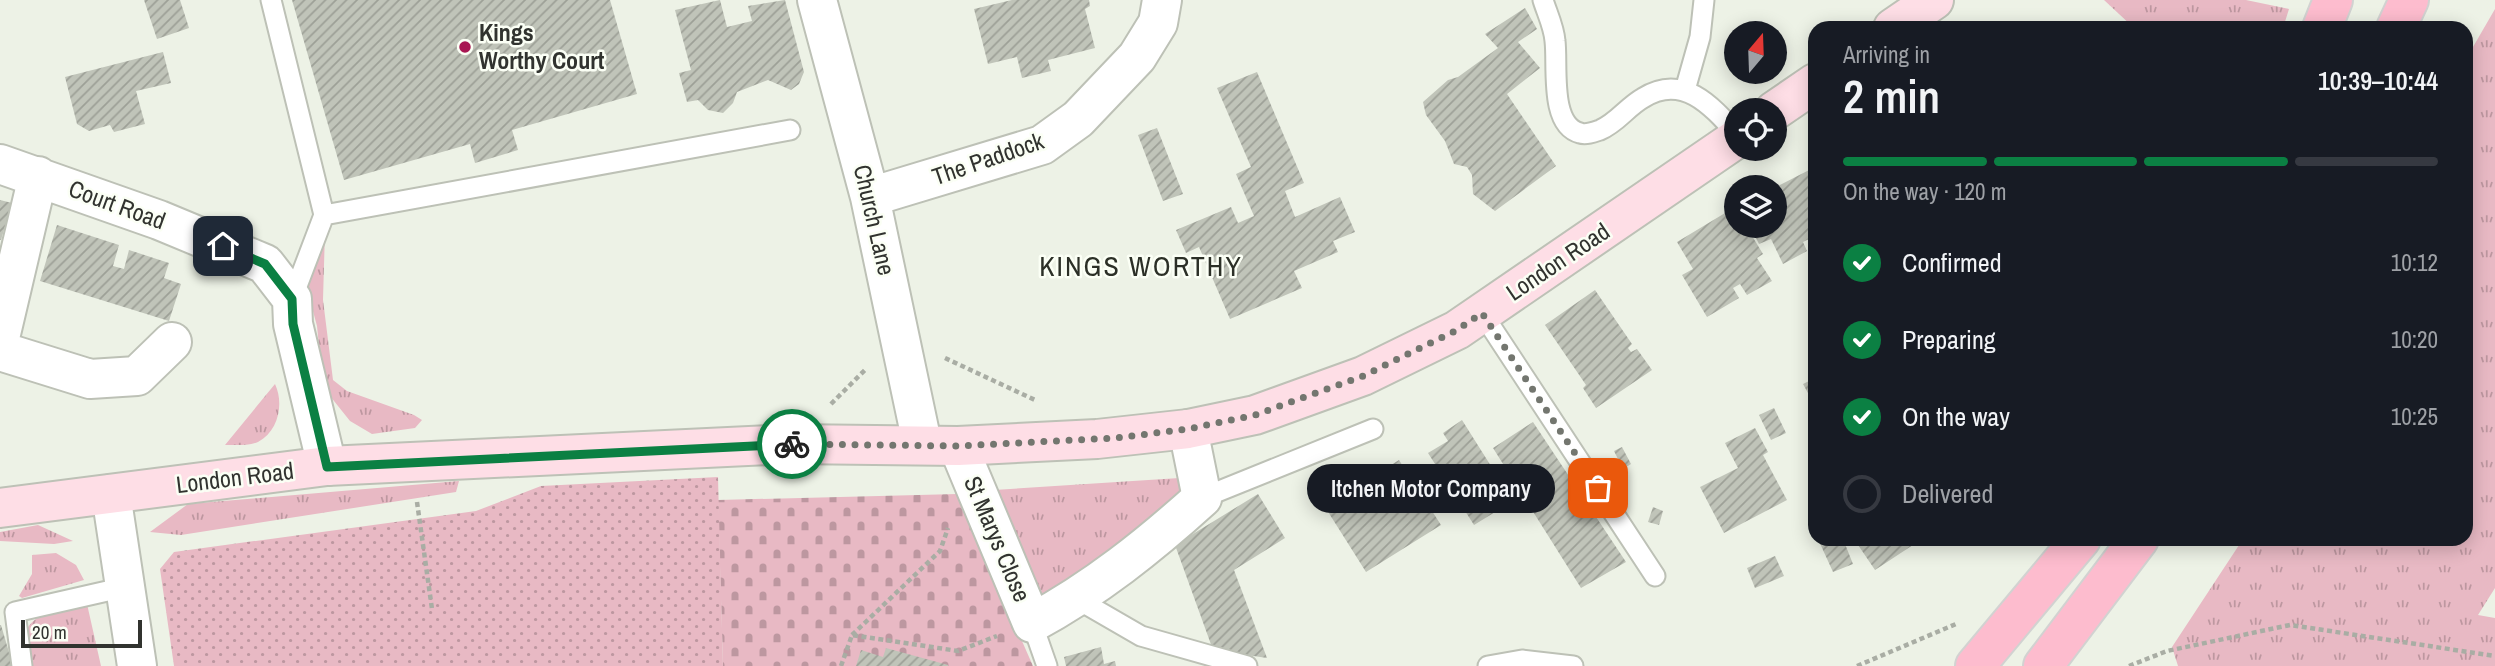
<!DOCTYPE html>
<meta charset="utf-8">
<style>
:root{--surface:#171b24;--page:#20242c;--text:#f1f3f6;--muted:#9ea1a6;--line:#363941;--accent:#0b8043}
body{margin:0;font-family:"Archivo Narrow",sans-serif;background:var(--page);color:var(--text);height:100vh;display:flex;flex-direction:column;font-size:26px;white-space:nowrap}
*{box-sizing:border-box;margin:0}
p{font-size:23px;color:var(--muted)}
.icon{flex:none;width:38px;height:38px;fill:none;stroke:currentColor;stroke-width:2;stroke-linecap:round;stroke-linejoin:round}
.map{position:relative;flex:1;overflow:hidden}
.side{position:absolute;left:1808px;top:21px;width:665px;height:525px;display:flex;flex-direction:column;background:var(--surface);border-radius:21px;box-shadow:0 4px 18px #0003}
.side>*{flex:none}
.needle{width:46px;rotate:19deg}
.fabs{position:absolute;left:1724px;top:21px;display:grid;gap:14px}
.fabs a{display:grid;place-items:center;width:63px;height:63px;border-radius:50%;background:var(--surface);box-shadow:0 4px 18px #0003;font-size:35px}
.scale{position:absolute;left:21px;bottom:18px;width:121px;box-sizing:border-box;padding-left:7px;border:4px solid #31332f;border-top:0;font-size:19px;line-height:24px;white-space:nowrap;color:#31332f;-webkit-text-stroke:5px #fbfff5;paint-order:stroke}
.pin{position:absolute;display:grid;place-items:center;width:60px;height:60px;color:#fff;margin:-30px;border-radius:14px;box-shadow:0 4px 10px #0006}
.courier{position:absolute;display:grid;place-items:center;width:70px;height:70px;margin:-35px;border:5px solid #0b8043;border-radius:50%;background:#fff;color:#222;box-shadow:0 2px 9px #0007}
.bubble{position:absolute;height:49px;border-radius:24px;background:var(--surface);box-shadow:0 4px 18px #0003;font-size:23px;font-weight:600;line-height:49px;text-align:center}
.summary em{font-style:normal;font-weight:600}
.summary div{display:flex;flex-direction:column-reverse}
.summary{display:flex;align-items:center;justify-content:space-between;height:119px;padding:0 35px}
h1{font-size:46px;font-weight:600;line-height:52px}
.bar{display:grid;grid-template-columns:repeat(4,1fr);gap:10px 7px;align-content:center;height:84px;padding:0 35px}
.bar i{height:9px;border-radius:5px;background:var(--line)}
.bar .on{background:var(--accent)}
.bar p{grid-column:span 4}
ol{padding:0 35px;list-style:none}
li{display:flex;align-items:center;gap:21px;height:77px}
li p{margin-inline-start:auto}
li .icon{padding:7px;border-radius:50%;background:var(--accent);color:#fff;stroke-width:4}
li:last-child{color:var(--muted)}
li i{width:38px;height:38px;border:4px solid var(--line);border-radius:50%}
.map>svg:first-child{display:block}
.grass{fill:url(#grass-tufts)}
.cemetery{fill:url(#cemetery-stones)}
.park{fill:url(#park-dots)}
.building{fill:url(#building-hatch)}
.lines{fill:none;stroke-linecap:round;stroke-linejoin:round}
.service-casing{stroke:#bdc1b6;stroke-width:23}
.minor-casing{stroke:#bdc1b6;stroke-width:42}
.secondary-casing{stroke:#bdc1b6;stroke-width:42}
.primary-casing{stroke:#d2d2d1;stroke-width:42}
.path{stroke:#a9ada4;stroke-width:4.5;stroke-dasharray:5 3.5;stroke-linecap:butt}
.service{stroke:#fff;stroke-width:19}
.minor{stroke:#fff;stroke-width:38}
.secondary{stroke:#fedee6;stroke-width:38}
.primary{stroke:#fdbcce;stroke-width:38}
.done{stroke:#73766f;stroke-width:7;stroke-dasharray:0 12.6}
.route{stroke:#0b8043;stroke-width:9}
.poi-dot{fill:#a81753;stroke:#fbfff5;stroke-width:2.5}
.labels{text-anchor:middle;stroke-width:5;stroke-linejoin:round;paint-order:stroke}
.poi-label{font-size:24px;font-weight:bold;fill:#31332f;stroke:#fbfff5;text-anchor:start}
.street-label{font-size:24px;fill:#31332f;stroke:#fbfff5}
.quarter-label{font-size:28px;letter-spacing:2px;fill:#2c3027;stroke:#fbfff5}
</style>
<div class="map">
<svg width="2495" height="666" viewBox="0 0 2495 666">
<defs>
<pattern id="grass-tufts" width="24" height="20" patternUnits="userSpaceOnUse" patternTransform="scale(1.75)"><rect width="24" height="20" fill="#e8b9c4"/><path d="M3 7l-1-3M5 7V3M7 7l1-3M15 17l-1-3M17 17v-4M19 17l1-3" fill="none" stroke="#bd97a0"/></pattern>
<pattern id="cemetery-stones" width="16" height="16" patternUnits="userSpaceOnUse" patternTransform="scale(1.75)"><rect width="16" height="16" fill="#e8b9c4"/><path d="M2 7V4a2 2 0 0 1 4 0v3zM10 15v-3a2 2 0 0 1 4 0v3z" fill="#bd97a0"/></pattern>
<pattern id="park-dots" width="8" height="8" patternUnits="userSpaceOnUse" patternTransform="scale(1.75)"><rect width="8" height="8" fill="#e8b9c4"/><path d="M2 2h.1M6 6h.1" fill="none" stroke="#bd97a0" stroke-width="1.8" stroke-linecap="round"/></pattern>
<pattern id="building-hatch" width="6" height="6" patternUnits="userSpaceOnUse" patternTransform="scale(1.75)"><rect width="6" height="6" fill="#c0c4b9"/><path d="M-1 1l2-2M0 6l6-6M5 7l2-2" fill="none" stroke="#9da097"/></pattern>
</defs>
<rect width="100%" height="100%" fill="#edf2e6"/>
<path class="grass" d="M2104,0H2246L2289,9L2283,28H2134Z
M2495,9V588L2478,615L2495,618V666H2178L2172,647L2243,539H2466V59Z
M325,231L323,300L333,380L347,391L414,415L422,420L415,428L372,434L350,421L330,396L321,367L317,326L307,289L313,261Z
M275,384C284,403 279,431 258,442C249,446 234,445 225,445Z
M1195,477L1199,502L1042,596L994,490Z
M459,481L456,492L181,535L150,532L188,504Z
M38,525L73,541L54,544L0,541V532Z
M56,553L76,565L84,580L22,598L19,596L32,574V555Z
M87,604L101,666H31C29,658 25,647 25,639C25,611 67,609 87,604Z"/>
<path class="cemetery" d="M957,494L1033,666H723L718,500Z"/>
<path class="park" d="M718,477L723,666H174L160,569L174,552L476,511L541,486Z"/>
<path class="building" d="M144,0H180L189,28L157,39Z
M292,0H610L637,94L512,130L518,150L475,163L470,144L344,180Z
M720,0L727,27L752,21L748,6L785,0L804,72L799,84L791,90L768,80L737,92L733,103L723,113L708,110L698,100L687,102L679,73L691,70L675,10Z
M1012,0H1089L1090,6L1085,9L1095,48L1048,60L1051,71L1022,78L1017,57L988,64L974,9Z
M1525,8L1537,29L1518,42L1540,68L1507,94L1556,166L1495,211L1473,194L1472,175L1467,167L1454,164L1445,141L1426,115L1423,102L1448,80L1458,77L1498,48L1485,34Z
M163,52L171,83L136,91L145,124L114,132L110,125L89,131L77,124L65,77Z
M1257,72L1304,183L1285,191L1295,217L1340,197L1355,232L1333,241L1338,252L1294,271L1302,288L1230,319L1199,247L1186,253L1176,230L1231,207L1238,223L1254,216L1236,174L1251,167L1217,88Z
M1157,128L1183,194L1163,201L1138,135Z
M1815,167V236L1803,242L1807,251L1783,264L1771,239L1759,244L1750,226H1774V188Z
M0,200L12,203L1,240H0Z
M1735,207L1736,226H1746L1763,254L1757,258L1772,281L1747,295L1740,284L1733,288L1739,298L1707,317L1682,275L1693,269L1677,242Z
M57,225L119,245L113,266L124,269L129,250L169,263L164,278L181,284L169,321L40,281Z
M1595,290L1632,344L1628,348L1631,352L1637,349L1652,370L1596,408L1583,388L1586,385L1545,325Z
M1813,379L1815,382V406L1803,384Z
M1774,408L1786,433L1771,440L1759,415Z
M1462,420L1513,501L1474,525L1428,453L1448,441L1443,433Z
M1533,422L1626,562L1581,588L1493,448Z
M1755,428L1768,452L1763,455L1787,500L1724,533L1700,487L1738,468L1725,443Z
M1622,447L1631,464L1623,469L1614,451Z
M1399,460L1441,525L1366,572L1325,507Z
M1258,494L1285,538L1234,570L1267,658L1213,650L1175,545Z
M1653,507L1663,511L1659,525L1648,522Z
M1818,539H1843L1853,564L1833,572Z
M1854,539H1922L1875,570Z
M1775,556L1784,576L1755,588L1747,568Z
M0,625H1L13,666H0Z
M1101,647L1104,664L1115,661L1116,666H1066L1064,657Z
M886,648L948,665V666H856L861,650L883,657Z"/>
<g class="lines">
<g class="service-casing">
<path id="service" d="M271,0L324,215
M1543,0C1547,13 1554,27 1555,41C1558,65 1549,125 1580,133C1586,135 1594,132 1600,130C1617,123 1627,107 1643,98C1682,73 1711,105 1736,133
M1685,90L1700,37L1704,0
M292,299L324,215L790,130
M1482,313L1655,576
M1202,498L1373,429
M1077,599L1141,636L1247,666
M1032,623L1047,666
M22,666L15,612L125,587
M1488,666L1522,660L1573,666"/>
</g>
<g class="minor-casing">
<path id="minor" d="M817,0L870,197L922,443
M0,164L159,220L265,264L292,299L293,324L327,466
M870,197L1042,145L1078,119L1137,57L1158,23L1162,0
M0,338L38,176
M0,351L90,379L137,376L172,342
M958,446L1032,623C1095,589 1149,546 1202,498L1188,429
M111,494L137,666"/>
</g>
<g class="secondary-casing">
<path id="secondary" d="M1893,28L1934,0
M1774,111L1815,83
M0,508L327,466L791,444L958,446L1097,439L1188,429L1255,415L1363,376L1457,330L1736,139"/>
</g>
<g class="primary-casing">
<path id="primary" d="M2322,28L2333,0
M2396,28L2409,0
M1975,666L2081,539
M2043,666L2139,539"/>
</g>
<path class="path" d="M945,358L1035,400
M831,404L867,368
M417,502L432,609
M852,635L940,551L948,528
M841,666L852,635L958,651L997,636
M1857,666L1956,624
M2129,666L2167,651L2290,625L2495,656"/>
<use href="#service" class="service"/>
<use href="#minor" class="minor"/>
<use href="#secondary" class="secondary"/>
<use href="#primary" class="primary"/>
</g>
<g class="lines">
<path class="done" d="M792,444L958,446L1115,438L1188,429L1255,415L1363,376L1457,330L1482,313L1598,488"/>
<path class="route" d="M223,246L265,264L292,299L293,324L327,467L792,444"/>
</g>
<circle class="poi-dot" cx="465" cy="47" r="7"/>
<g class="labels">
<g class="poi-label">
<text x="479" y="41">Kings<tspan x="479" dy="28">Worthy Court</tspan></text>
</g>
<g class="street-label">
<text transform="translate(988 159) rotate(-19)" y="8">The Paddock</text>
<text transform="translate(117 205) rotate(20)" y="8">Court Road</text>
<text transform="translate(874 220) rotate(77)" y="8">Church Lane</text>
<text transform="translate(1558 262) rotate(-34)" y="8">London Road</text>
<text transform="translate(235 478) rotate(-7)" y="8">London Road</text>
<text transform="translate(997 539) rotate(67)" y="8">St Marys Close</text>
</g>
<g class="quarter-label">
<text x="1141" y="276">KINGS WORTHY</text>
</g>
</g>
</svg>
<div class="fabs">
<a><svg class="needle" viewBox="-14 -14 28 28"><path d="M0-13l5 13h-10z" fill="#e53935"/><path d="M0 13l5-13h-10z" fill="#9ea1a6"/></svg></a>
<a><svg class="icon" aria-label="locate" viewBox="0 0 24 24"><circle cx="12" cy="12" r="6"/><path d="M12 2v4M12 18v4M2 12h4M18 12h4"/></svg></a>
<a><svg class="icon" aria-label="layers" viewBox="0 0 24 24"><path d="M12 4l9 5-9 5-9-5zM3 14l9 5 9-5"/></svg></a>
</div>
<div class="scale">20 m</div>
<div class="pin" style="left:1598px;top:488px;background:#ea580c"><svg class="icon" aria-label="bag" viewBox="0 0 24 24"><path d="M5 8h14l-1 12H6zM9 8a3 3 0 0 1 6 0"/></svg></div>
<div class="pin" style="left:223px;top:246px;background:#1f2937"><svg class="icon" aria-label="home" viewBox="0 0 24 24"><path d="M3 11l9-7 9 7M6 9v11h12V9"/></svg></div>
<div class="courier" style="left:792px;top:444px"><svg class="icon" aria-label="bike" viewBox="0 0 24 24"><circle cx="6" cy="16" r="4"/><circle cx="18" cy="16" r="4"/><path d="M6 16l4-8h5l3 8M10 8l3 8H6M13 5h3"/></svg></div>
<div class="bubble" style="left:1307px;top:464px;width:248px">Itchen Motor Company</div>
<section class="side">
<div class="summary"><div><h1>2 min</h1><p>Arriving in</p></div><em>10:39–10:44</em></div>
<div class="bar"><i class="on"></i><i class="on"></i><i class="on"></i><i></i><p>On the way · 120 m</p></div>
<ol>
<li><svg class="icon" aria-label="check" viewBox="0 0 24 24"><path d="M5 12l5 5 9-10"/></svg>Confirmed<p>10:12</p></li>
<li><svg class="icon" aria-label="check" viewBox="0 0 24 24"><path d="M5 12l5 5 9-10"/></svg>Preparing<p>10:20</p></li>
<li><svg class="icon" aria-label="check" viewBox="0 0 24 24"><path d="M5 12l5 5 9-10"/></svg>On the way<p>10:25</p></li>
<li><i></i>Delivered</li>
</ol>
</section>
</div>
